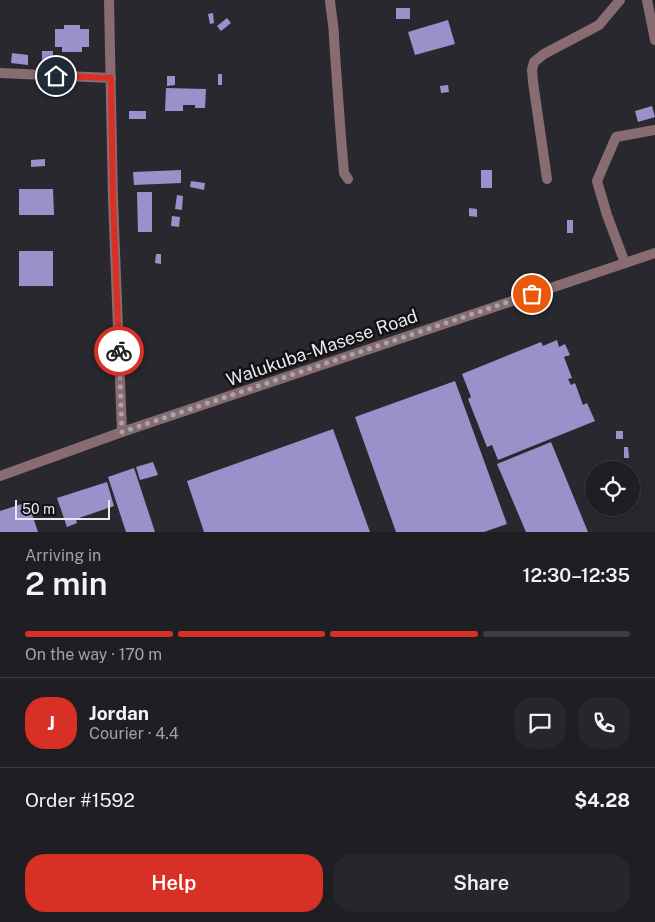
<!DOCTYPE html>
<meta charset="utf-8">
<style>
:root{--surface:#1f1e23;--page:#27272b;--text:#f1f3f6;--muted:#a1a2a6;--line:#3c3c41;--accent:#d93025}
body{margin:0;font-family:"Public Sans",sans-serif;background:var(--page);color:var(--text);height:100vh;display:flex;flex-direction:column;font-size:19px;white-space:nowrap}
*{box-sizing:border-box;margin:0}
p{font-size:16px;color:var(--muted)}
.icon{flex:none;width:28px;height:28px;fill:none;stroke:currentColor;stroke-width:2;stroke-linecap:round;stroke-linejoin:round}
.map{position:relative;height:532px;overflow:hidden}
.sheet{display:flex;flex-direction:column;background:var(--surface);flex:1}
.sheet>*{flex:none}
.buttons{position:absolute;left:585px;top:461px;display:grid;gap:10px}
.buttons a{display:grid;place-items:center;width:55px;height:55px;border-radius:50%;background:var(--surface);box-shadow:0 2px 8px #0003,0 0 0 1px var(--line);font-size:25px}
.scale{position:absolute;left:15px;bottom:12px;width:95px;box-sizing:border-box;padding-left:5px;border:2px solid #e9e8ed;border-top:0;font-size:14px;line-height:18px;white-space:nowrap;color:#e9e8ed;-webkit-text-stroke:4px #121114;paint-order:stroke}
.pin{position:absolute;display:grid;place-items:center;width:42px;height:42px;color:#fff;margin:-21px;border:2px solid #fff;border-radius:50%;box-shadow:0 1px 5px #0007}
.courier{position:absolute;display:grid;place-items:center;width:50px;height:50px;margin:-25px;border:4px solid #d93025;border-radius:50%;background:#fff;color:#222;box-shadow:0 1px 6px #0007}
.overview em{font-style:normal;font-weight:600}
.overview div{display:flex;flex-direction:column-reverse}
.overview{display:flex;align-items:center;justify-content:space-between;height:85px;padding:0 25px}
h1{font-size:32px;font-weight:600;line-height:38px}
.bar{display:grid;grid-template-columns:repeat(4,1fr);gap:8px 5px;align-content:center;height:60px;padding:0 25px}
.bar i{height:6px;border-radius:4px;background:var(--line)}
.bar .on{background:var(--accent)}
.bar p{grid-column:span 4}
.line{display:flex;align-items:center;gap:12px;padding:0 25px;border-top:1px solid var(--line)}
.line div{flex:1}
.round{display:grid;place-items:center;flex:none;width:52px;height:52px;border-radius:20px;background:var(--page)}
.primary-button{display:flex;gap:10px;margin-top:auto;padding:10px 25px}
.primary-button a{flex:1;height:58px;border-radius:20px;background:var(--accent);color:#fff;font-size:20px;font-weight:600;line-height:58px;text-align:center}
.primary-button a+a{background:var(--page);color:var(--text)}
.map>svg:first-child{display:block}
.building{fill:#9a91cb}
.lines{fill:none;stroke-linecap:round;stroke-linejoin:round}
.minor{stroke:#896c72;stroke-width:10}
.tertiary{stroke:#896c72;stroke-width:10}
.done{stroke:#a6a5aa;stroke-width:5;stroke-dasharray:0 9}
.route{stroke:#d93025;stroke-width:6}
.labels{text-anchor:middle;stroke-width:5;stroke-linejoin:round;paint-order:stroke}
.street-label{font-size:18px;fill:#e9e8ed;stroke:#121114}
</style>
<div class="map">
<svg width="655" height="532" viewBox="0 0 655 532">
<rect width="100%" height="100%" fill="#29282f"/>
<path class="building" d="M396,8H410V19H396Z
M213,13L214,23L210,24L208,14Z
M227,18L231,23L221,31L217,26Z
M448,20L455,44L415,55L408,32Z
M64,25H80V29H89V47H82V52H62V47H55V29H64Z
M42,51H53V64H42Z
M12,53L28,55V65L11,63Z
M218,74H222V85H218Z
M167,76H175V85L167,86Z
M448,85L449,92L441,93L440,86Z
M166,88L206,89L205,108H195V105H183V111H165Z
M652,106L655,117L638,122L635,111Z
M129,111H146V119H129Z
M45,159V166L31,167V160Z
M181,170V183L134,185L133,172Z
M481,170H492V188H481Z
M191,181L205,183L204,190L190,187Z
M19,189H53L54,215H19Z
M137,192H152V232H138Z
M177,195L183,196L182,210L175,209Z
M469,208L477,209V217L469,216Z
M172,216L180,217L179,227L171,226Z
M567,220H573V233H567Z
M19,251H53V286H19Z
M156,254H161V264L155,263Z
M557,340L559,347L565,344L570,355L564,357L572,378L568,379L571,385L575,383L583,405L587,403L595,421L498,460L492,445L487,447L468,399L471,397L462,374L541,342L543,346Z
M287,359L289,364L280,367L279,362Z
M275,364L277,370L267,373L265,367Z
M263,368L265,373L253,377L251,372Z
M455,381L507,524L484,532H396L355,417Z
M333,429L370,532H204L187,481Z
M616,431H623V439H616Z
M551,442L588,532H526L497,464Z
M624,447H628L629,458H624Z
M153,462L158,475L140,480L136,467Z
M134,468L155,532H126L108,477Z
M107,482L114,506L76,519L77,523L67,527L57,498Z
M28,502L38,532H0V511Z"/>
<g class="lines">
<path class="minor" d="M109,0L113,199L122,432
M330,0C331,13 334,26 334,38C337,83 340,128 344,173L348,179
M647,0L655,40
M0,73L111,78
M547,179L533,82L532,70L534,62L544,54L599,25L620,0
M625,263L607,215L597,181L616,137L655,130"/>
<path class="tertiary" d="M0,476L122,432L655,253"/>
</g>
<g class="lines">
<path class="done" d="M119,351L122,432L532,294"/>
<path class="route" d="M56,76L111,78L113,200L119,351"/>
</g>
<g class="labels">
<g class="street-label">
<text transform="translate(322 348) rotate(-19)" y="6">Walukuba-Masese Road</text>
</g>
</g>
</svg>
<div class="buttons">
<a><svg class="icon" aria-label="locate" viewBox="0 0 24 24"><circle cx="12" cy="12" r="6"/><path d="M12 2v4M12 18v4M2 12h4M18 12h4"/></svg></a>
</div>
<div class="scale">50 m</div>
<div class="pin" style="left:532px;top:294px;background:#ea580c"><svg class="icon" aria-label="bag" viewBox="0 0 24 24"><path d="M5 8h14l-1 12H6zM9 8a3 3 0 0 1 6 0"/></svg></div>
<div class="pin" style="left:56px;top:76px;background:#1f2937"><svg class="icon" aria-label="home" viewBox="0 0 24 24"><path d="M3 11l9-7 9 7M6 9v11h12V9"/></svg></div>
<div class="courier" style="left:119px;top:351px"><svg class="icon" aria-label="bike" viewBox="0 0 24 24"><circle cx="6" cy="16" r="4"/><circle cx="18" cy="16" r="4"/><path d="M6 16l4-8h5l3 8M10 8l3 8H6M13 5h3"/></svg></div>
</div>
<section class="sheet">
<div class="overview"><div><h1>2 min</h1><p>Arriving in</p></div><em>12:30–12:35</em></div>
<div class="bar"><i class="on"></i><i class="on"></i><i class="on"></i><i></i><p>On the way · 170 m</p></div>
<div class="line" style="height:90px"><b class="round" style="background:var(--accent);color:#fff">J</b><div><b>Jordan</b><p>Courier · 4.4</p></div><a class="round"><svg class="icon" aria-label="chat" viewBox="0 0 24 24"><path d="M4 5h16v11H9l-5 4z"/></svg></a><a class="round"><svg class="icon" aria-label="phone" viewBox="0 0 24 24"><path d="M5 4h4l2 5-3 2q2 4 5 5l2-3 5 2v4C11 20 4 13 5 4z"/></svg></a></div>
<div class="line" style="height:65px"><div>Order #1592</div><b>$4.28</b></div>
<div class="primary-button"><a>Help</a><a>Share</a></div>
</section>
